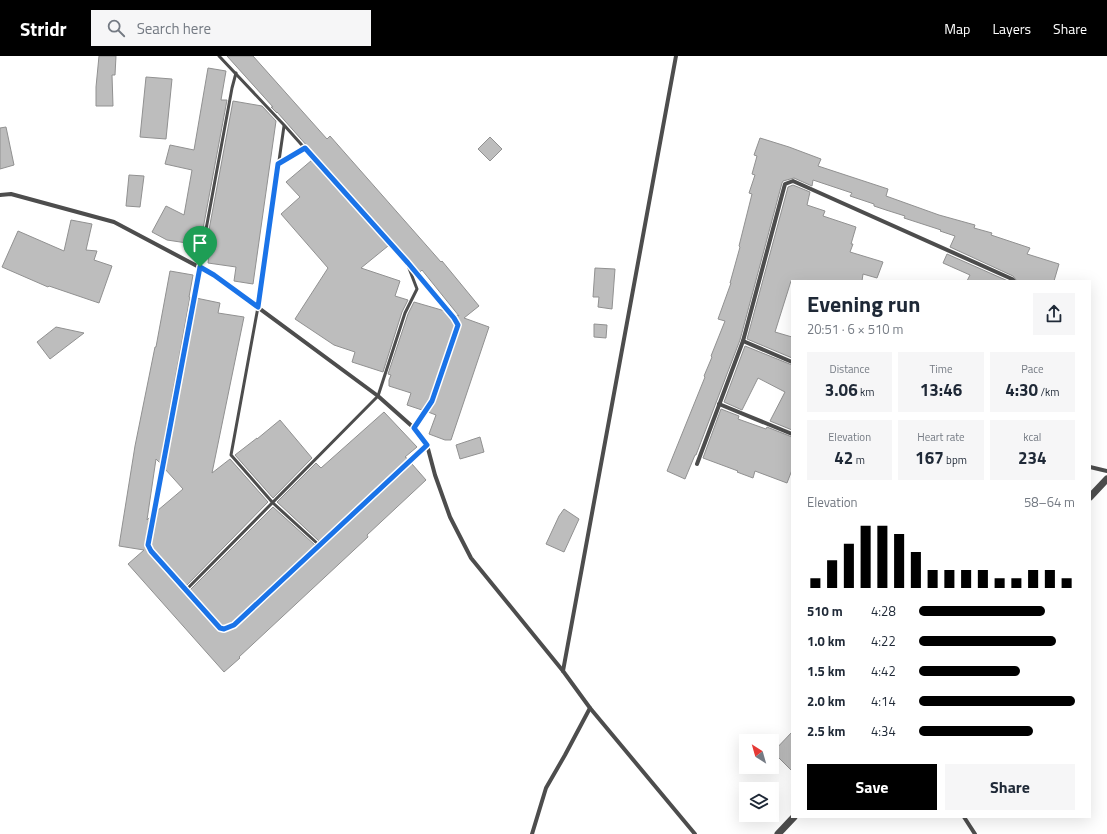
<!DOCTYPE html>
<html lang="en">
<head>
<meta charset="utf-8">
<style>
  body { margin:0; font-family:"Titillium Web",sans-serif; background:#f6f6f7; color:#1f2937; height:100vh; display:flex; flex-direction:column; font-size:15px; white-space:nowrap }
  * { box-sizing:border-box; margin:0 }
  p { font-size:13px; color:#747a83 }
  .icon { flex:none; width:22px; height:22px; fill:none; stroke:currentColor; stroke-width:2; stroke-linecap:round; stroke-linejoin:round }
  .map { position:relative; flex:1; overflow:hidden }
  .side { position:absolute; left:791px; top:224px; width:300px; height:538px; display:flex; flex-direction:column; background:#fff; border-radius:0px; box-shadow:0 4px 16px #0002 }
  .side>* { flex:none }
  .needle { width:26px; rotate:323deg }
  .fabs { position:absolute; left:739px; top:678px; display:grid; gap:8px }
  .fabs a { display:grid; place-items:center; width:40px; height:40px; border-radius:0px; background:#fff; box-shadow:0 4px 16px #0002; font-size:20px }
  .pin { position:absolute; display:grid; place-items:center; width:34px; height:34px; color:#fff; margin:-41px -17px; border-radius:50% 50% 50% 0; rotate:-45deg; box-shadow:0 0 4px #0007 }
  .pin .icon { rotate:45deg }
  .round { display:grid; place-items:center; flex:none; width:42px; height:42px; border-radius:0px; background:#f6f6f7 }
  .overview { display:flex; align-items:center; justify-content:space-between; height:68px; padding:0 16px }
  h1 { font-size:22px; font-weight:700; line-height:30px }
  .figures { display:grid; grid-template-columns:repeat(3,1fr); gap:6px; height:68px; padding:4px 16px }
  .figures div { display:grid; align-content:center; border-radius:0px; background:#f6f6f7; text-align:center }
  .figures b { font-size:17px; font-weight:700 }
  .figures small { font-size:11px; font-weight:400 }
  .figures p { font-size:11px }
  .chart { height:112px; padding:8px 16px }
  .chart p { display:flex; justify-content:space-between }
  .chart svg { width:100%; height:72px; margin-top:4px; stroke:#000; stroke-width:6 }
  .cta { display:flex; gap:8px; margin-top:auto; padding:8px 16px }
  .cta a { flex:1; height:46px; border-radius:0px; background:#000; color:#fff; font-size:16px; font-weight:700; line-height:46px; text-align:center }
  .cta a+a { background:#f6f6f7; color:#1f2937 }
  ul { padding:0 16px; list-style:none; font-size:13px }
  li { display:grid; grid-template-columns:64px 48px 1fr; align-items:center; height:30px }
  li i { height:10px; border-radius:5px; background:#000 }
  header { display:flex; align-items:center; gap:24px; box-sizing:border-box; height:56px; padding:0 20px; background:#000; color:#fff }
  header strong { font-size:19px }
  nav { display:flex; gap:22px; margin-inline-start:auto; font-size:14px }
  .search { width:280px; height:36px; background:#f6f6f7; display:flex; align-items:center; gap:10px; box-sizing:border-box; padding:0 14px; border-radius:0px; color:#747a83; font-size:15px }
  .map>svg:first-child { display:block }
  .building { fill:#bdbdbd; stroke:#919191 }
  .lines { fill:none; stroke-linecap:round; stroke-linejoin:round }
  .service { stroke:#4d4d4d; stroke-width:3 }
  .minor { stroke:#4d4d4d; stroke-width:4 }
  .tertiary { stroke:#4d4d4d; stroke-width:7 }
  .route-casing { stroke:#fff; stroke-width:8 }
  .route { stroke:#1a73e8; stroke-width:5 }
</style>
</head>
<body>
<header>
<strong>Stridr</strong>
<div class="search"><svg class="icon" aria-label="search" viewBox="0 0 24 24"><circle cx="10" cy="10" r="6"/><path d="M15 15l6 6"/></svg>Search here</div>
<nav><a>Map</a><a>Layers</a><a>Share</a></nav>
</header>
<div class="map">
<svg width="1107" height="778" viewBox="0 0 1107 778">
  <rect width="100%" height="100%" fill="#fff"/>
  <g class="building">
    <path d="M99 0H116L115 19H112L113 50H96V31Z"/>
    <path d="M227 0H253L327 83 330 80 441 206 442 205 479 250 464 262 489 271 451 384H445L429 378 436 359 428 356 435 346 461 270V268L455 259 459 260 422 214 420 216 412 207 410 206 277 56V57L271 51H273Z"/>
    <path d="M208 12 226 15 221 44H227L200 189 167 184 152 176 166 150 184 159 192 114 165 108 170 89 194 94Z"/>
    <path d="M146 21 172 23 166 83 140 81Z"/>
    <path d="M233 45 262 50 276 65 253 228 234 225 236 211 208 207 210 190H206Z"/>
    <path d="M6 71 14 109 0 113V72Z"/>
    <path d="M490 81 502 93 490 105 478 93Z"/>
    <path d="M760 82 789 91 821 103 818 110 888 133 886 140 939 159 975 169 974 172 992 177 991 179 1030 192 1027 198 1059 208 1054 225H1017L1013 220 950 191 955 180 940 175 941 174 904 162 905 160 886 154 874 150V148L850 140 852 137 813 124 812 130 794 122 783 125 782 127 740 284 696 399H695L685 423 667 415 705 321 704 320 712 301 711 300 725 265 718 263 731 227H730L740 191 739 190 752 138 749 137 755 119 752 118 757 100 754 99Z"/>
    <path d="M312 104 388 190 361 212 400 225 395 240 408 244 402 256 383 316 352 306 355 296 334 289 295 263 328 212 281 158 300 141 286 126Z"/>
    <path d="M129 119 144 120 140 151 126 150Z"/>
    <path d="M793 129 810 136 807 149 825 155 823 160 856 171 851 188H853L850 196 883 206 877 222 863 218 862 225H791L775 276 792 281V302L747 283 788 131Z"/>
    <path d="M71 164 92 168 86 194 97 195 94 204 112 210 99 247 49 230 48 231 2 211 18 175 64 195Z"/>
    <path d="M947 198 1008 225H967L970 219 943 207Z"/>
    <path d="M595 212 615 213 612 253 598 251 599 241H593Z"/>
    <path d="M170 215 193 219 189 241H190L160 407 156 403 147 464 150 461 145 489 149 497 218 574 225 576 236 571 412 408 426 424 367 479 368 481 311 534 239 601 240 602 224 616 128 508 144 494 119 490 135 390 155 291H156Z"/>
    <path d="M196 242 220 247 218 257 244 261 212 417 230 403 268 446 186 530 154 493 151 489 157 455 183 433 165 413Z"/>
    <path d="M414 246 445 255 455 269 429 344 422 354 407 349 411 337 389 330V324L391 319 388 318 408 258Z"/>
    <path d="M594 268 607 269 606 282 594 281Z"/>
    <path d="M56 271 84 277 50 303 37 286Z"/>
    <path d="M745 290 792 309V374L770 365 785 336 758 322 742 354 724 346Z"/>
    <path d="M721 353 739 360 738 363 766 373 767 371 792 381V414L787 427 755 415 753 422 737 416 738 415 703 402Z"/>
    <path d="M384 356 417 391 405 401 408 403 319 485 277 446 316 407 321 412Z"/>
    <path d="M280 364 312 402 273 442 235 399 257 382V383Z"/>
    <path d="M480 381 484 396 460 403 456 389Z"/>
    <path d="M273 451 315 489 232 566 224 570 222 569 190 534Z"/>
    <path d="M564 453 579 463 564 496 546 488 559 460Z"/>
    <path d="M792 676V715L773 696Z"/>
  </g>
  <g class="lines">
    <g class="service">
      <path d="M236 17 232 32 148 489 151 495 220 572 224 573 234 569 427 389"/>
      <path d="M284 70 258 251 231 399 273 447 319 489"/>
      <path d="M278 108 305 92"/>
      <path d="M410 209 454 262 458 269 432 345 414 372"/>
      <path d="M186 534 378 340 405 257 417 233 407 207 284 69 219 0"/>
    </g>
    <g class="minor">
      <path d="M0 139 11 138 114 166 214 219 378 340 414 372 427 389 435 419 450 461 471 502 563 615 590 652 695 778"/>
      <path d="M743 285 792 306"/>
      <path d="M719 348 792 378"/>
      <path d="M697 408 743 285 785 128 793 125 1012 223 1014 225"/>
      <path d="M1090 411 1107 415"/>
      <path d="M563 615 676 0"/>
      <path d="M964 761 975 778"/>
      <path d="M532 778 546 732 565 699 590 652"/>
    </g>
    <g class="tertiary">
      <path d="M1090 441 1107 423"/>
      <path d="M778 778 794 761"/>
    </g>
  </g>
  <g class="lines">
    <defs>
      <path id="route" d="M305 92 408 207 454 262 458 269 432 345 414 372 427 389 234 569 224 573 220 572 151 495 148 489 200 211 214 219 258 251 278 108Z"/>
    </defs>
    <use href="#route" class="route-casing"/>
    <use href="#route" class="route"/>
  </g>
</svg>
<div class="fabs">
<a><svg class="needle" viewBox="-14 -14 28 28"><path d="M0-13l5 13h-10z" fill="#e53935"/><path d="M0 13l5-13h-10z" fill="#747a83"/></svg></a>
<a><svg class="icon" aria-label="layers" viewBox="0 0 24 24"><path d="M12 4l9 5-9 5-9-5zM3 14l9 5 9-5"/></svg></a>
</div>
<div class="pin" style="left:200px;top:211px;background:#1e9e55"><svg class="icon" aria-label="arrive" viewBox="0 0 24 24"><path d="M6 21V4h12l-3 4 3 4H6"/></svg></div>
<section class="side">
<div class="overview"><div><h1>Evening run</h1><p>20:51 · 6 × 510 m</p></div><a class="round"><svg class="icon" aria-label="share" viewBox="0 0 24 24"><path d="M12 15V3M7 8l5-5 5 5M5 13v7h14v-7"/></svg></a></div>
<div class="figures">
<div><p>Distance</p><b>3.06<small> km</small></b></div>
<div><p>Time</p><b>13:46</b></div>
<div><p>Pace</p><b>4:30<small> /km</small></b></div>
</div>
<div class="figures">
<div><p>Elevation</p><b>42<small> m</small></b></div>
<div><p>Heart rate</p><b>167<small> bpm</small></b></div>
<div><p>kcal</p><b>234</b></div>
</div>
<div class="chart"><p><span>Elevation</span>58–64 m</p>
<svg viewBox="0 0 160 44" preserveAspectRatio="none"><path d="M5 44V38M15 44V27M25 44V17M35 44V6M45 44V6M55 44V11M65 44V22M75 44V33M85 44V33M95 44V33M105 44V33M115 44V38M125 44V38M135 44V33M145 44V33M155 44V38"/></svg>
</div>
<ul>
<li><b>510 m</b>4:28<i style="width:81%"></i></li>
<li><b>1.0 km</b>4:22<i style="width:88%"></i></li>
<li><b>1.5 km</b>4:42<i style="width:65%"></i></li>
<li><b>2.0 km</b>4:14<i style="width:100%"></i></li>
<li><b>2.5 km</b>4:34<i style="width:73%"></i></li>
</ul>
<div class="cta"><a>Save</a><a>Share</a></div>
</section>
</div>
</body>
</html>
